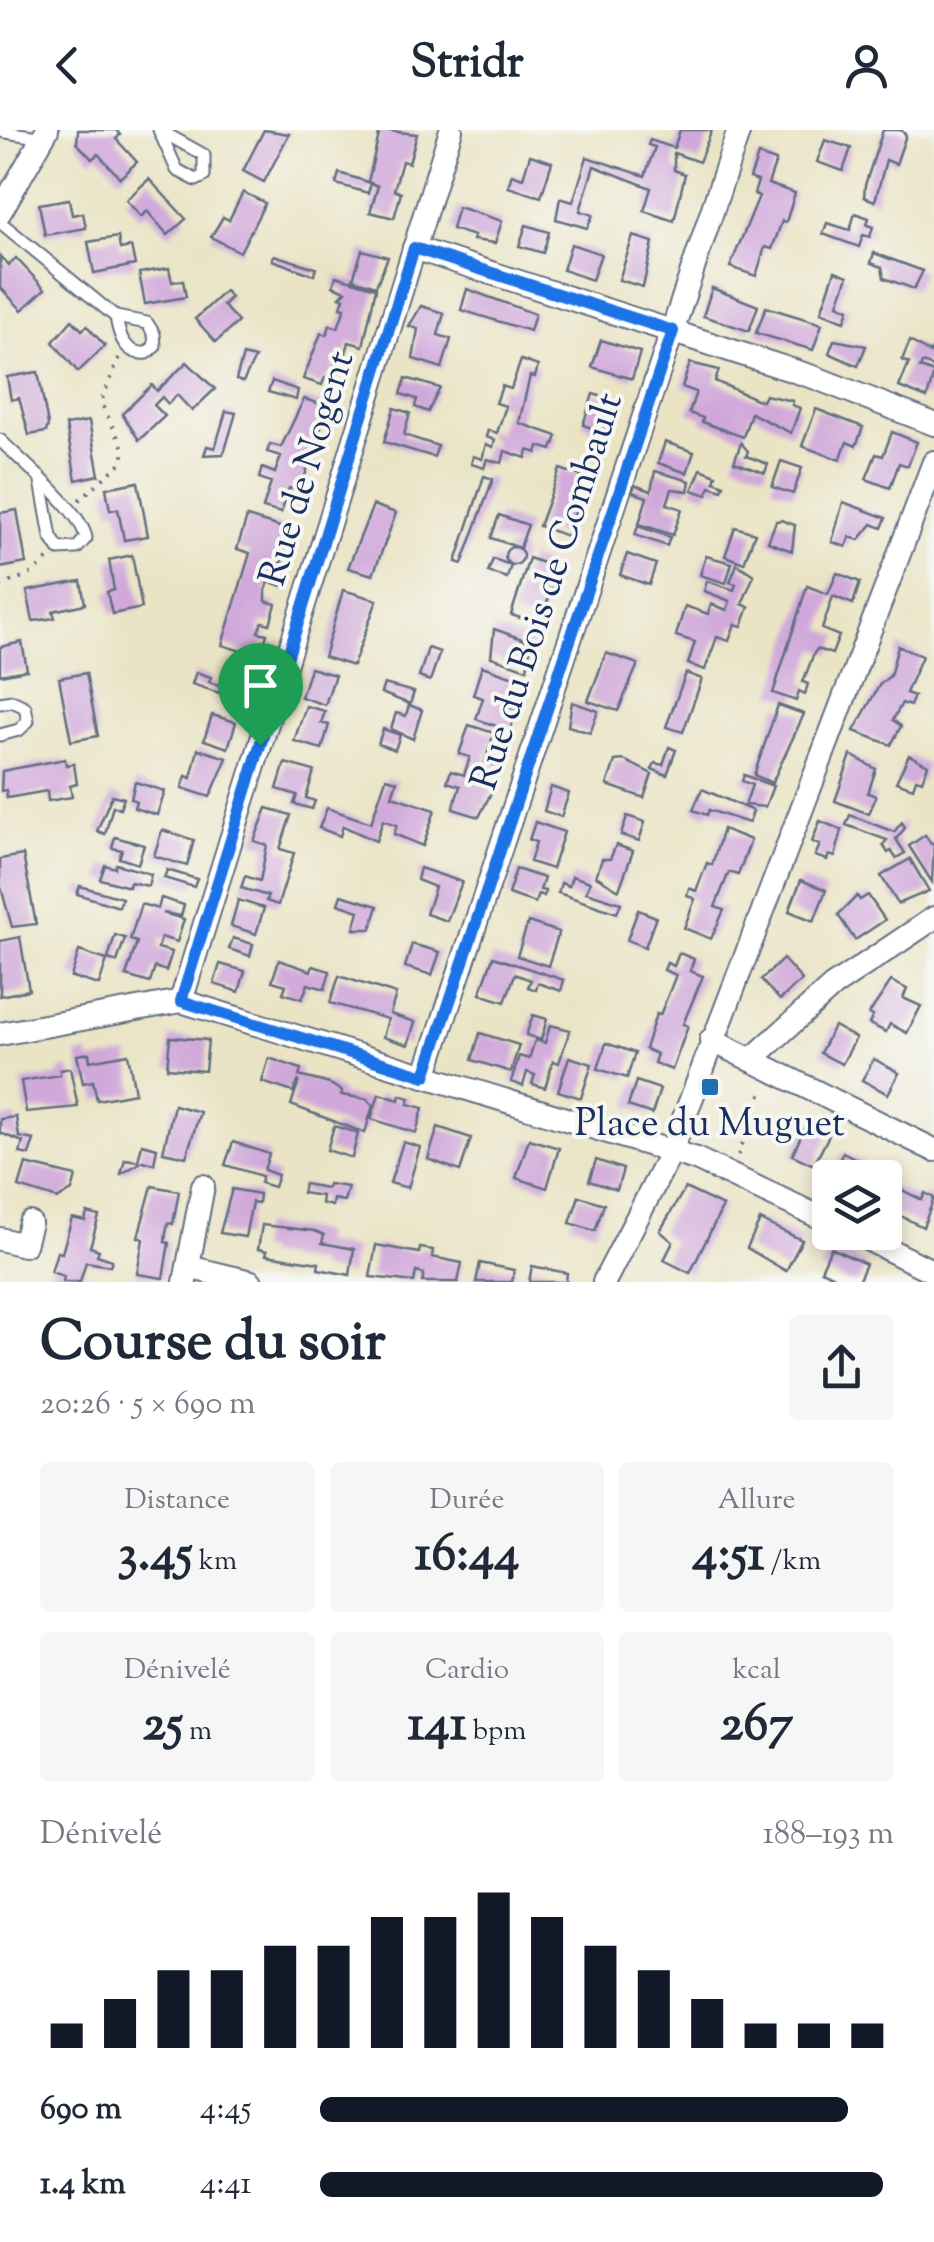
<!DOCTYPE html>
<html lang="fr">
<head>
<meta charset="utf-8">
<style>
  body { margin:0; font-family:"Sorts Mill Goudy",serif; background:#f6f6f7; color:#1f2937; height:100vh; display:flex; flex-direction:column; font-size:38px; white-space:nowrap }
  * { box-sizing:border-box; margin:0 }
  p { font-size:32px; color:#747a83 }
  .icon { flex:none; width:55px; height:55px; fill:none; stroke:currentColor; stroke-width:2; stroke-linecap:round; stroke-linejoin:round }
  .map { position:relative; height:1152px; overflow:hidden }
  .panel { display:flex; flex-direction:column; background:#fff; flex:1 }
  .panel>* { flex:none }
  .buttons { position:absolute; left:812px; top:1030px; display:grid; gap:20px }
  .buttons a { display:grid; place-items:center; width:90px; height:90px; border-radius:10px; background:#fff; box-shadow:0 5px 15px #0003; font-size:50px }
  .pin { position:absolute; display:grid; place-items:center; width:85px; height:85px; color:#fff; margin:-102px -42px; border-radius:50% 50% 50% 0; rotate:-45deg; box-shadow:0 0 10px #0007 }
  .pin .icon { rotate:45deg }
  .round { display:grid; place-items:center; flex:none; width:105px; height:105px; border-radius:10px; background:#f6f6f7 }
  .headline { display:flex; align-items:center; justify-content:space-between; height:170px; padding:0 40px }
  h1 { font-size:55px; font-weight:700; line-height:75px }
  .stats { display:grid; grid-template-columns:repeat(3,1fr); gap:15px; height:170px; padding:10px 40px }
  .stats div { display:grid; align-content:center; border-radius:10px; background:#f6f6f7; text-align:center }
  .stats b { font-size:50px; font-weight:700 }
  .stats small { font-size:28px; font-weight:400 }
  .stats p { font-size:28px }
  .chart { height:280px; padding:20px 40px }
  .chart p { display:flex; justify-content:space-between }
  .chart svg { width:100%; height:180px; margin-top:10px; stroke:#111827; stroke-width:6 }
  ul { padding:0 40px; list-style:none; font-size:32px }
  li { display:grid; grid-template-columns:160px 120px 1fr; align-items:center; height:75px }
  li i { height:25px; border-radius:12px; background:#111827 }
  header { display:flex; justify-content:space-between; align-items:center; height:130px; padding:0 40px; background:#fff; font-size:45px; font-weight:700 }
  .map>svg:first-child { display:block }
  .building { fill:#d0a8da }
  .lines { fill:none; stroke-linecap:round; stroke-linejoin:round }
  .service-casing { stroke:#636e82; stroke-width:15 }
  .minor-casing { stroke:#636e82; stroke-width:26 }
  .path { stroke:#636e82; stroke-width:4; stroke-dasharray:2.5 8; stroke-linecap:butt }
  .service { stroke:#fff; stroke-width:11 }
  .minor { stroke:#fff; stroke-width:22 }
  .route-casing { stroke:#fff; stroke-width:20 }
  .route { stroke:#1a73e8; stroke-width:12 }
  .poi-dot { fill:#1f6fb2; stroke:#f6f6f2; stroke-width:4 }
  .labels { text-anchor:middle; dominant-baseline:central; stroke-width:8; stroke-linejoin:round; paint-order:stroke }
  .street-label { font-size:38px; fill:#1b2f5e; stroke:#f6f6f2 }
  .poi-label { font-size:38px; fill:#1b2f5e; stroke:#f6f6f2 }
</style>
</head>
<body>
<header><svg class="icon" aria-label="back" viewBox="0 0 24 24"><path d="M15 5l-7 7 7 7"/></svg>Stridr<svg class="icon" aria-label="person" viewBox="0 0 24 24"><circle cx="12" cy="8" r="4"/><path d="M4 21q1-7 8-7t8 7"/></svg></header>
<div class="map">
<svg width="934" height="1152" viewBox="0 0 934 1152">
  <rect width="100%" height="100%" fill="#f6f6f2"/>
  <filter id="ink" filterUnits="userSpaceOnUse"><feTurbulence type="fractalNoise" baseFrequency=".01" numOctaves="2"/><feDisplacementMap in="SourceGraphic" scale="20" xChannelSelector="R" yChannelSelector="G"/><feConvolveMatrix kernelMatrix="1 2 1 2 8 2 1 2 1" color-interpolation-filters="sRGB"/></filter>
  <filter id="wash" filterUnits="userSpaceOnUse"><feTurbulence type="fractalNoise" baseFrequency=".0048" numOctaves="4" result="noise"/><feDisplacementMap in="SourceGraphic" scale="40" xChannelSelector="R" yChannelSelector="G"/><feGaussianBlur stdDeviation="2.25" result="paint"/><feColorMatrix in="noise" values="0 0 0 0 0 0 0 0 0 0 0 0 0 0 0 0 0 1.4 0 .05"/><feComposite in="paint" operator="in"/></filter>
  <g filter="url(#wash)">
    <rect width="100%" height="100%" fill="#eae4c5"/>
    <g id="blocks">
      <g class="building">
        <path d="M78 0H116L120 5 116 9 137 32 120 48 98 24 92 29 77 13Z"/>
        <path d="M264 0 289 4 264 52 243 41Z"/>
        <path d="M380 0 417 4 409 33 402 31 394 60 401 63 394 88 370 82 378 56 368 52Z"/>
        <path d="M680 0H712L699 32 674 23V40L685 44 674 91 644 81 651 58 594 36 580 81 593 85 587 98 556 89 560 68 573 72 587 27 645 46 655 17 648 15 650 10 674 18Z"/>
        <path d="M883 0H901L906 5 896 34 886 30 875 71 864 67 865 55Z"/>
        <path d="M825 10 851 18 843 41 817 32Z"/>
        <path d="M530 25 552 32 541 67 508 57 512 44 523 48Z"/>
        <path d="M758 25 776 31 768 54 795 63 786 92 782 91 772 119 765 117 756 146 730 137 759 66 754 64 758 51 750 48Z"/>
        <path d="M339 43 371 53 368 63 336 54Z"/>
        <path d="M149 49 186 89 168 105 147 81 141 87 126 70Z"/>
        <path d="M243 62 265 73 240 122 211 107 223 87 229 90Z"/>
        <path d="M69 69 72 85 83 83 86 98 45 105 39 74Z"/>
        <path d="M458 77 502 91 495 113 473 110 474 106 452 99Z"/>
        <path d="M855 83 869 88 867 95 873 97 870 107 863 105 859 117 823 104 827 93 850 100Z"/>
        <path d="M526 95 549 102 543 123 519 116Z"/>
        <path d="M633 106 653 112 643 157 619 150Z"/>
        <path d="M118 107 120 119 131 117 135 135 94 143 88 112Z"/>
        <path d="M571 114 601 124 592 150 563 140Z"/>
        <path d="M362 120 388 127 376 156 353 149Z"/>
        <path d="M874 123 923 141 914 159 884 148 882 137 871 133Z"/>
        <path d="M274 125 316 138 314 145 272 130Z"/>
        <path d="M0 126 9 135 16 128 45 159 22 180 0 157Z"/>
        <path d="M169 138 172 152 183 150 186 167 145 174 139 143Z"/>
        <path d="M835 141 848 146 838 174 849 179 845 191 821 182Z"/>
        <path d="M336 146 376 158 363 216 349 212 346 223 339 221 330 248 325 247 322 255 303 249 321 203 327 205 330 195 338 198 345 178 341 177 344 168 340 167 346 161 333 156Z"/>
        <path d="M712 158 758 176 749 201 703 186Z"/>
        <path d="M467 159 535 184 530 201 461 180Z"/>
        <path d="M225 161 231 167 223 175 238 192 216 212 195 189Z"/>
        <path d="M421 176 444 183 438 205 451 209 442 238 413 229 418 199 409 196Z"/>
        <path d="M766 177 822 194 813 220 756 203Z"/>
        <path d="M72 190 82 200 87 196 105 216 78 242 53 212Z"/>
        <path d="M601 210 640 222 632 249 592 237Z"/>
        <path d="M834 210 866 216 858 236 829 223Z"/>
        <path d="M910 211 930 223 934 214V237L922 233 920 238 934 243 927 268 899 257 909 233 902 230Z"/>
        <path d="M243 225 255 228 243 252 236 250Z"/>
        <path d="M521 230 538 236 535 247 530 246 519 293 557 306 552 320 539 316 537 323 528 320 526 328 505 321 502 333 487 329 484 338 471 334 473 326 482 329 486 314 493 317 495 310 486 307 488 300 497 303 506 276 496 273 502 256 511 259Z"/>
        <path d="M187 232 215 259 192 281 177 265 168 274 162 267 154 275 165 286 139 310 122 284 152 255 157 261Z"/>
        <path d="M690 233 719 240 715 251 756 269 762 271 765 265 793 271 792 275 800 278 791 303 751 283 743 307 702 292 703 288 689 283 696 262 682 257Z"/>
        <path d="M38 242 48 295 46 302 29 305 19 268 11 270 7 247Z"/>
        <path d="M406 248 440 258 428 282 415 277 417 269 401 264Z"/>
        <path d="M272 251 298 260 296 270 268 262Z"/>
        <path d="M593 264 614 270 603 302 583 295Z"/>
        <path d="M304 269 328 276 300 361 289 358 281 383 263 378 271 352 259 348 262 338 275 343 281 326 267 322 270 314 281 317Z"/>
        <path d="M394 278 410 283 404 305 438 316 434 327 384 312Z"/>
        <path d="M816 279 863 297 856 316 847 312 840 330 802 316Z"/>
        <path d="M226 281 236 283 225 320 223 324 204 325 207 316 215 318Z"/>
        <path d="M89 291 99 345 76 350 66 295Z"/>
        <path d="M892 302 917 312 908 336 899 333 890 358 866 349 876 324 883 326Z"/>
        <path d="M665 312 694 322 687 343 658 333Z"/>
        <path d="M741 313 748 321 746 326 768 334 765 343 734 332Z"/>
        <path d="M781 331 802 338 793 364 772 357Z"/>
        <path d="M560 339 587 348 567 406 539 396Z"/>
        <path d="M701 339 716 345 714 351 724 355 722 360 710 356 707 365 692 360Z"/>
        <path d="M655 341 690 351 688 361 672 359 667 374 682 379 673 405 639 394 647 367 632 362 635 355 651 361Z"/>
        <path d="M484 346 493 349 462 434 456 432Z"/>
        <path d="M138 352 148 406 124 410 118 379 110 380 106 358Z"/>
        <path d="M843 372 886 388 882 398 872 394 859 410 850 407 846 417 832 412Z"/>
        <path d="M373 375 396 383 373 445 348 438Z"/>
        <path d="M17 380 26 433 0 438V383Z"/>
        <path d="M499 385 528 395 520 418 491 408Z"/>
        <path d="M247 387 290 400 281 433 289 435 283 456 269 452 266 460V471L276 474 270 494 262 492 258 502 267 504 260 527 222 515 250 423 237 419Z"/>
        <path d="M781 390 795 395 792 421 768 412 776 391Z"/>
        <path d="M638 396 670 407 667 416 635 405Z"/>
        <path d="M735 397 755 403 744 433 725 426Z"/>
        <circle cx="514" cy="426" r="9"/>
        <path d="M627 424 656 434 649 455 620 445Z"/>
        <path d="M132 425 142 478 112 484 107 462 114 460 109 430Z"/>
        <path d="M706 426 732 433 726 453 700 445Z"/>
        <path d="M529 428 560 439 539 494 511 485Z"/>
        <path d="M493 429 511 435 507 448 488 442Z"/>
        <path d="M737 434 754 445 742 474 749 477 742 496 735 494 729 511 717 507 705 540 688 534 695 512 676 506 685 476 708 484 711 474 727 480 730 471 704 461 707 451 734 460 736 454 730 452Z"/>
        <path d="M837 443 860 452 853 474 833 466 822 499 839 506 832 524 817 519 814 523 803 552 808 554 805 564 799 561 796 571 773 563 807 456 828 464Z"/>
        <path d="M81 451 85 474 53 481 55 488 33 491 27 461Z"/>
        <path d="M343 460 377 470 353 536 324 527Z"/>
        <path d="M494 499 531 512 527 539 491 527Z"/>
        <path d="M22 512 27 540 0 545V517Z"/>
        <path d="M898 516 922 526 906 563 914 566 910 576 902 573 893 590 901 596 891 615 854 601 880 554 890 546Z"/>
        <path d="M428 518 440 522 430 551 419 547Z"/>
        <path d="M606 523 638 534 618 581 588 571Z"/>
        <path d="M230 536 257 544 250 568 223 559 225 552 230 553Z"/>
        <path d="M482 536 517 548 508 577 517 579 510 601 476 589 483 568 473 565Z"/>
        <path d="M310 538 335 545 325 575 301 567Z"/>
        <path d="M196 542 211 547 209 552 221 556 219 563 192 554Z"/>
        <path d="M86 543 98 606 71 611 59 548Z"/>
        <path d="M686 543 702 549 683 602 666 597Z"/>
        <path d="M384 554 414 562 410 574 381 563Z"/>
        <path d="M572 572 598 581 590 603 568 596Z"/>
        <path d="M409 575 422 580 413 609 391 599 396 583 406 586Z"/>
        <path d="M778 575 804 584 772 653 754 645Z"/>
        <path d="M306 576 325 581 321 593 329 595 322 619 294 611Z"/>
        <path d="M212 585 236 592 228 618 204 610Z"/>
        <path d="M469 595 494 603 485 632 498 636 496 653 479 687 453 679 460 656 447 652 451 641 464 645 470 627 459 624Z"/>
        <path d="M383 599 400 605 395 620 378 614Z"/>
        <path d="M669 617 676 620 667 645 652 639 655 633 663 635Z"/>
        <path d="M198 619 227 628 210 667 182 658 186 646 191 648Z"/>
        <path d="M851 625 876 639 868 663 876 666 869 684 835 671Z"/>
        <path d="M909 625 928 635 922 651 916 649 913 658 896 652Z"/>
        <path d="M65 629 66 635 74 634 77 654 70 656 72 667 48 671 47 661 7 668 6 660 1 661 2 641Z"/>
        <path d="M624 630 652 644 644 668 607 655 615 631Z"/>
        <path d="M285 633 314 641 306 668 315 671 312 679 294 674 297 665 277 659Z"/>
        <path d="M744 645 773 656 765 677 745 675 752 655 742 651Z"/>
        <path d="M386 648 397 651 392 666 435 680 423 716 394 704 397 695 383 690 376 711 343 696 340 706 319 698 327 678 371 693Z"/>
        <path d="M135 652 165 661 157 685 134 678 136 671 131 669Z"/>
        <path d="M551 657 569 663 561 687 544 681Z"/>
        <path d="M702 659 753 681 749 693 709 680 707 685 693 680Z"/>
        <path d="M112 665 124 668 120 679 113 676 105 704 97 701Z"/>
        <path d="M267 678 291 685 280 719 294 723 278 775 266 771 268 766 241 758 245 746 260 751 267 715 254 711Z"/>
        <path d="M850 685 894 702 902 692 905 698 896 709 905 723 896 728 891 721 888 723 883 715 887 710 846 695Z"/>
        <path d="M627 686 645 692 639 711 621 705Z"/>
        <path d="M820 691 842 700 835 727 829 725 827 730 815 726 820 715 812 712Z"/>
        <path d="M535 692 564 702 552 739 530 732 536 712 529 710Z"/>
        <path d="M723 699 751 710 738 745 729 742 715 777 724 780 711 809 684 798 695 769 687 765 689 758 696 761 707 733 712 735Z"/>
        <path d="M162 700 194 710 187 736 154 726Z"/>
        <path d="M925 705 931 714 934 712 932 752 909 716Z"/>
        <path d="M115 707 144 715 138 734 119 728 122 720 112 718Z"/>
        <path d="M616 715 633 721 619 760 596 746 602 729H610Z"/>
        <path d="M23 725 36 794 12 797 0 754V729Z"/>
        <path d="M910 729 929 761 898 774 881 746Z"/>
        <path d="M116 734 151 744 148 756 130 752 129 757 100 749 105 735 115 738Z"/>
        <path d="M420 738 462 752 447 791 426 784 435 757 417 750Z"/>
        <path d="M516 739 544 748 540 760 545 761 544 766 538 764 535 773 508 764Z"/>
        <path d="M167 740 197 749 194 757 164 748Z"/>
        <path d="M572 746 590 752 586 762 621 773 617 783 558 763 561 753 569 756Z"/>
        <path d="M801 750 826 760 814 791 789 781Z"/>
        <path d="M80 756 122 768 119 777 77 764Z"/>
        <path d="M341 765 378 776 371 799H354L359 781 338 774Z"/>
        <path d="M868 765 885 790 855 810 838 785 857 766 860 770Z"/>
        <path d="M161 768 184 775 181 786 163 783 184 789 177 812 161 807 158 818 172 822 166 841 155 837 150 853 126 846 137 812 130 810 141 774 158 779Z"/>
        <path d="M238 770 264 778 256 804 231 796Z"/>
        <path d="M638 780 656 787 645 817 627 810Z"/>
        <path d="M528 792 559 802 548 836 517 826Z"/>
        <path d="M115 805 125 808 117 832 108 829Z"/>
        <path d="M20 807 29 860 0 866V811Z"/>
        <path d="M233 808 253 814 250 826 229 819Z"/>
        <path d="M412 814 440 822 432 845 405 837Z"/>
        <path d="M79 821 107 830 99 855 71 847Z"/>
        <path d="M679 823 694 829 690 841 703 846 683 894 688 896 672 940 654 933 657 924 645 919 656 884 660 885 676 845 664 840 667 833 674 836Z"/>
        <path d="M493 827 564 850 561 861 538 853 536 860 528 857 531 850 515 844 505 872 480 864Z"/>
        <path d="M783 829 802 850 780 870 761 850Z"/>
        <path d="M279 830 311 841 313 836 330 841 325 859 308 854 302 869 283 863 286 855 272 851Z"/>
        <path d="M220 834 245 841 239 862 214 854Z"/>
        <path d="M339 846 396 864 390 884 415 892 408 915 383 907 388 889 330 873Z"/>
        <path d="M891 851 907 859 903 868 921 876 907 903 890 894 886 902 869 894 873 886 869 884Z"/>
        <path d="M533 885 547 889 541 910 526 905Z"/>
        <path d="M550 895 570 900 559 933 553 931 545 958 532 954 535 945 527 942 523 956 511 952 519 926 529 929 535 910 545 913Z"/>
        <path d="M834 896 856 908 842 934 820 923Z"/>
        <path d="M480 903 519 915 511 942 472 930Z"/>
        <path d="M170 907 208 910 205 941 167 938Z"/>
        <path d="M606 913 635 923 627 948 598 939Z"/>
        <path d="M89 923 90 931 128 924 135 963 97 970 93 951 83 953 77 925Z"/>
        <path d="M569 927 592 934 581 968 558 961Z"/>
        <path d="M269 928 301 939 299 946 330 954 342 961 341 965 367 969 373 975 365 1003 291 975 299 950 293 962 262 952Z"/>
        <path d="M874 929 899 943 888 964 862 950Z"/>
        <path d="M70 938 78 977 26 982 21 951 60 945V940Z"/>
        <path d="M636 951 660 959 652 984 628 976Z"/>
        <path d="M379 964 399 970 400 965 410 968 408 974 423 978 416 1003 371 989Z"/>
        <path d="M174 975 200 982 186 1027 163 1022Z"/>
        <path d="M16 987 19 1007 34 1010 29 1025 20 1023 23 1012 0 1003V989Z"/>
        <path d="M808 992 830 1003 814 1035 792 1025Z"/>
        <path d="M334 996 358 1003 352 1028 327 1020Z"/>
        <path d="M438 997 471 1008 460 1041 428 1029Z"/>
        <path d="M529 1009 559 1018 547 1058 516 1048Z"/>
        <path d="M233 1012 269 1024 264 1040 278 1045 274 1057 260 1053 262 1046 225 1035Z"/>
        <path d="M403 1012 420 1017 408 1058 390 1053Z"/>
        <path d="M142 1014 157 1018 154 1034 143 1031 121 1044 125 1029 138 1031Z"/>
        <path d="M843 1022 878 1040 875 1048 832 1046Z"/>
        <path d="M596 1030 623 1039 617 1060 589 1051Z"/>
        <path d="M26 1034 76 1046 72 1061 58 1069 19 1057Z"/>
        <path d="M304 1054 327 1058 328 1054 348 1057 344 1071 333 1069 332 1076 321 1073 322 1066 302 1063Z"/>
        <path d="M152 1056 179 1061 173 1094 168 1093 166 1103 165 1112 169 1113 163 1148 137 1144 143 1109 138 1107Z"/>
        <path d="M894 1056 922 1070 925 1063 934 1068 923 1097 885 1078Z"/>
        <path d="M685 1058 723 1076 690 1143 664 1130 673 1112 660 1101Z"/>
        <path d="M232 1059 259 1064 258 1073 252 1072 245 1107 220 1103Z"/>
        <path d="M579 1066 604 1074 595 1101 570 1093Z"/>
        <path d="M87 1083 99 1086 90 1117 99 1120 97 1125 112 1130 110 1136 86 1132 80 1152H63L64 1146 51 1142 57 1122 62 1123 72 1088 85 1091Z"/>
        <path d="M760 1090 802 1110 786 1141 747 1118Z"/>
        <path d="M262 1095 315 1101 324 1105 322 1113 354 1119 350 1145 318 1139 319 1133 266 1125 267 1121 258 1119Z"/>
        <path d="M376 1115 419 1123 420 1118 433 1120 432 1127 462 1133 458 1152H422L424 1144 416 1142 414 1152 370 1147Z"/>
        <path d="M831 1118 866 1134 858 1152H846L821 1140Z"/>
        <path d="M480 1133 514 1140 512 1152H476Z"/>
        <path d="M532 1136 567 1143 566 1152H529Z"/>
      </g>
    </g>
  </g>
  <g filter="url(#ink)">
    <use href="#blocks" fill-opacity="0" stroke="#636e82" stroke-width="2.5"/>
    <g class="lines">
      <defs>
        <g id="service">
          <path d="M159 0 204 25V46L196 50 177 40Z"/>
          <path d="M0 1 44 8"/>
          <path d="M0 92 116 187 147 193 154 204 155 216 147 223C125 225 119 206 116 187"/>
          <path d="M0 310C22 332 81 380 86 408L77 418 59 419 51 407 41 351"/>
          <path d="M0 573 12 571 25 577 28 591 19 600 0 605"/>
        </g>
        <g id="minor">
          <path d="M0 82 47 0"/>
          <path d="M414 118 816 248 934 294"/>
          <path d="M181 871 451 0"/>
          <path d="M0 904 181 871 696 1029 830 1092"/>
          <path d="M711 910 934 1020"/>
          <path d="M751 930 833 856 934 788"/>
          <path d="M425 946 739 0"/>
          <path d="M853 1102 934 1142"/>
          <path d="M0 1109 24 1115 30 1093"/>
          <path d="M188 1137 251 1152"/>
          <path d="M185 1152 203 1056"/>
          <path d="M604 1152 671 1022 934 332"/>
        </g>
      </defs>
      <use href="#service" class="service-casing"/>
      <use href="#minor" class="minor-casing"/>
      <g class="path">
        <path d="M79 370 123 331V318L101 272 119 228"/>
        <path d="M0 456 33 443 48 429"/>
        <path d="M738 1025 763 959"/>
      </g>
      <use href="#service" class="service"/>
      <use href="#minor" class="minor"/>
    </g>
  </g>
  <g class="lines" filter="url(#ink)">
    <defs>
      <path id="route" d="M414 118 673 201 425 946 181 871Z"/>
    </defs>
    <use href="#route" class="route-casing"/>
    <use href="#route" class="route"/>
  </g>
  <rect class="poi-dot" x="700" y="947" width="20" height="20" rx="5"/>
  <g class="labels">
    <g class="street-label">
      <text transform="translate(309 339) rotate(-73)">Rue de Nogent</text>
      <text transform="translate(549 462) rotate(-72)">Rue du Bois de Combault</text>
    </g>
    <g class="poi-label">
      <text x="710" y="996">Place du Muguet</text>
    </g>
  </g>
</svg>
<div class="buttons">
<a><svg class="icon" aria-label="layers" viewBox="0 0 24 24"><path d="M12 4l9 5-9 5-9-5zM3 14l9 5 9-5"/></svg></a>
</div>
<div class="pin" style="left:260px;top:615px;background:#1e9e55"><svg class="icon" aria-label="arrive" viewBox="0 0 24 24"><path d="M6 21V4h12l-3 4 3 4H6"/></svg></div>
</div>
<section class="panel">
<div class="headline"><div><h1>Course du soir</h1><p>20:26 · 5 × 690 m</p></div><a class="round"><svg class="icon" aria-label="share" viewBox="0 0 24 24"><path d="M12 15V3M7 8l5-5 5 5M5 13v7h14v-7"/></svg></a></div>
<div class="stats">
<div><p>Distance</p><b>3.45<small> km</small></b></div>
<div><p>Durée</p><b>16:44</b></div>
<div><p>Allure</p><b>4:51<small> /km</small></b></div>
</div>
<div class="stats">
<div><p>Dénivelé</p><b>25<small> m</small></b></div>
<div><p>Cardio</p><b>141<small> bpm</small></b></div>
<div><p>kcal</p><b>267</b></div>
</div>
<div class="chart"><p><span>Dénivelé</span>188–193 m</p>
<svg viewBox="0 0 160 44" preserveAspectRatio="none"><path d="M5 44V38M15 44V32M25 44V25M35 44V25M45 44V19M55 44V19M65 44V12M75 44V12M85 44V6M95 44V12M105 44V19M115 44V25M125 44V32M135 44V38M145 44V38M155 44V38"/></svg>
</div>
<ul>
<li><b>690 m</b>4:45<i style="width:92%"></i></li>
<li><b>1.4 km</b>4:41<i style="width:98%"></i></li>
</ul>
</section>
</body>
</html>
